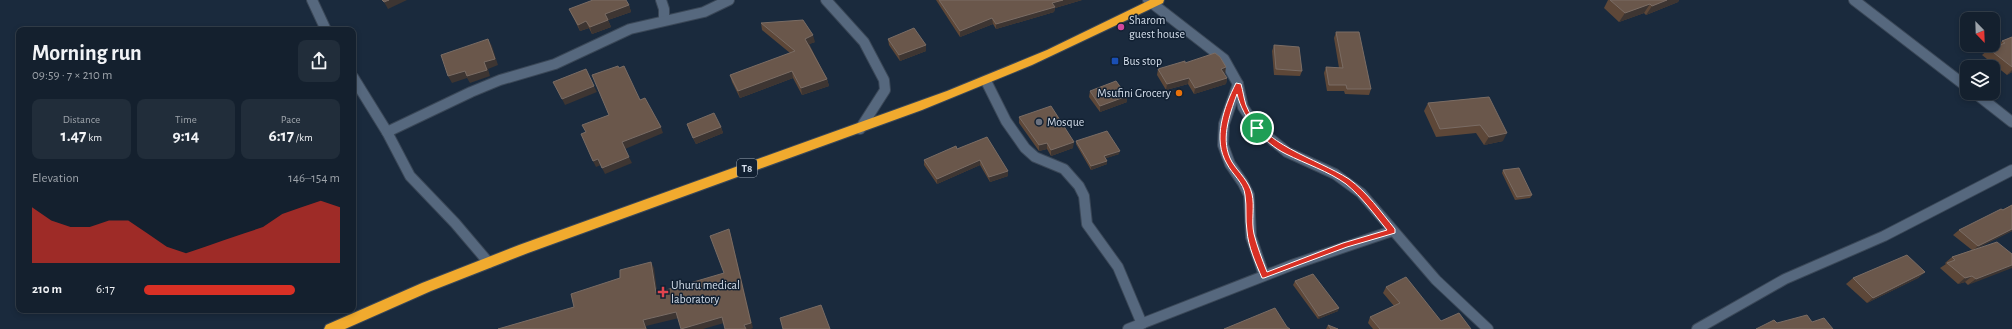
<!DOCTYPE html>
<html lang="en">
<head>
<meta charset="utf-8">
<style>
  body { margin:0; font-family:"Alegreya Sans",sans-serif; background:#212d3a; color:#f1f3f6; height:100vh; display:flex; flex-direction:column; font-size:15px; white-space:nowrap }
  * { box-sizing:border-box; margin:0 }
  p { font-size:13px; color:#9da3aa }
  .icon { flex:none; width:22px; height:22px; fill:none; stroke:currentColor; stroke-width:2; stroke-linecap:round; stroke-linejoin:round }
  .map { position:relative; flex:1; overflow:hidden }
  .drawer { position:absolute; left:16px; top:27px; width:340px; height:286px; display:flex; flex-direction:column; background:#14202e; border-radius:8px; box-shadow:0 2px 6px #0003,0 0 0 1px #333e4a }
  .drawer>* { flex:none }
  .needle { width:26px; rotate:157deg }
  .tools { position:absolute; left:1960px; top:12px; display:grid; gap:8px }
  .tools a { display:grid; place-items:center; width:40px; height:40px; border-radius:8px; background:#14202e; box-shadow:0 2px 6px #0003,0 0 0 1px #333e4a; font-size:20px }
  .pin { position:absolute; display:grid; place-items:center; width:34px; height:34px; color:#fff; margin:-17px; border:2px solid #fff; border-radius:50%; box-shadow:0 1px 4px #0007 }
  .round { display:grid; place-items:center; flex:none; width:42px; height:42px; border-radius:8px; background:#212d3a }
  .head { display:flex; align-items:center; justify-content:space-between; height:68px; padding:0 16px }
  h1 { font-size:22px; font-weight:700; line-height:30px }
  .metrics { display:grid; grid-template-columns:repeat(3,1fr); gap:6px; height:68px; padding:4px 16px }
  .metrics div { display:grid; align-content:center; border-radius:8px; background:#212d3a; text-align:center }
  .metrics b { font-size:17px; font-weight:700 }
  .metrics small { font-size:11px; font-weight:400 }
  .metrics p { font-size:11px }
  .chart { height:112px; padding:8px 16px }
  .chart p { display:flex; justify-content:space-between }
  .chart svg { width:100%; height:72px; margin-top:4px; fill:#d93025; opacity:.7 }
  ul { padding:0 16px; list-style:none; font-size:13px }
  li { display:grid; grid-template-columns:64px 48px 1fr; align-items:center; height:30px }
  li i { height:10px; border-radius:5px; background:#d93025 }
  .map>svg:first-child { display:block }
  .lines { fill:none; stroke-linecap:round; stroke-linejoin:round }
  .minor-casing { stroke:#3a4757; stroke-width:12 }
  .highway-casing { stroke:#3a4757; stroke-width:2 }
  .minor { stroke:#56687e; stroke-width:10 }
  .highway { fill:#f1aa2e; fill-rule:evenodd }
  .wall { fill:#5d4738 }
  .shaded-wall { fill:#3d3532 }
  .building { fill:#6a574b; stroke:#7a6c64 }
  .route { fill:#d93025; stroke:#fff; fill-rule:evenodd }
  .hotel-dot { fill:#d1479c; stroke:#112032; stroke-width:1.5 }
  .transit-dot { fill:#1a4fb4; stroke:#112032; stroke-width:1.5 }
  .food-dot { fill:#e8710a; stroke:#112032; stroke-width:1.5 }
  .worship-dot { fill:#6b7280; stroke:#112032; stroke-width:1.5 }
  .health-dot { fill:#e0444e; stroke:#112032; stroke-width:1.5 }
  .labels { text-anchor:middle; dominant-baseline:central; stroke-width:3; stroke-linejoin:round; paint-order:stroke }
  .shield { fill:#112032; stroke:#99a4b3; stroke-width:1 }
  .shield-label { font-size:11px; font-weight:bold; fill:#d3ddea }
  .poi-label { font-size:12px; fill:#d3ddea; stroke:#112032; text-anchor:start }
</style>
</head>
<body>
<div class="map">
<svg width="2012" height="329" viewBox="0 0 2012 329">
  <rect width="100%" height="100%" fill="#1a2a3d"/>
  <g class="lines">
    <defs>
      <g id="minor">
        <path d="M312 0 326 30"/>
        <path d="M661 0 664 9V20"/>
        <path d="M826 0 864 42 884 80 885 90 860 129"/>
        <path d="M1148 0 1224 59 1238 84 1243 107 1257 128 1287 152 1335 174 1361 193 1436 280 1488 329"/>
        <path d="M1854 0 1967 87"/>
        <path d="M353 77 387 132 410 176 455 223 489 263"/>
        <path d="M986 81 1006 121 1025 148 1035 157 1064 169 1079 186 1084 196 1087 224 1118 267 1142 324"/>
        <path d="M1238 84 1224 124 1223 145 1230 164 1243 183 1249 195 1251 237 1264 275"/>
        <path d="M1975 93 2012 122"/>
        <path d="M387 132 471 92 500 80 555 64 630 29 704 12 729 0"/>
        <path d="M1128 329 1292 265 1392 231"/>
        <path d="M1697 329 1785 279 1884 236 2012 170"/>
      </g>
      <path id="highway" d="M1150 0H1164L1163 3 1032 65 922 110 528 253 431 291 345 329H324L326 325 422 283 519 245 947 91 1047 50Z"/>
    </defs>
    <use href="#minor" class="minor-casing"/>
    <use href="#highway" class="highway-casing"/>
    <use href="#minor" class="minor"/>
    <use href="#highway" class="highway"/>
  </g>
  <g class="wall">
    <path d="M936 0H1082L1055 8 1054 12 996 29 993 24 960 37Z"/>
    <path d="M1608 0H1679L1678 2 1646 15 1644 13 1619 22 1604 8Z"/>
    <path d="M629 5 631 12 608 20 611 27 592 34 589 28 580 31 569 9Z"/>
    <path d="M761 23 815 42 809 44 827 79 829 86 802 95 793 78 740 98 732 82 730 75 790 53 762 30Z"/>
    <path d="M1336 32 1371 89 1369 95 1345 94 1344 91H1327L1324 73 1326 67 1339 68 1334 38Z"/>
    <path d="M2012 37V72L2007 75 1982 55 1989 49 1998 46 2002 41Z"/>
    <path d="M888 39 926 51 900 61 889 45Z"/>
    <path d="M1274 45 1302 71 1300 76 1274 75 1272 51Z"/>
    <path d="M1185 63 1225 74H1224L1227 78 1226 84 1194 94 1188 84 1166 90 1157 75 1158 69Z"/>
    <path d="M1090 91 1127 102 1100 112 1089 97Z"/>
    <path d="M1489 97 1503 141 1484 145 1476 133 1436 137 1424 111 1428 103Z"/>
    <path d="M1019 117 1073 148 1051 156 1047 149 1039 151 1019 123Z"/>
    <path d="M687 124 721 127 723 133 696 144 689 130Z"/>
    <path d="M987 137 1008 176 990 182 980 165 937 184 924 165V160L957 149Z"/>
    <path d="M1076 141 1119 154 1106 158 1107 164 1091 170 1076 144Z"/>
    <path d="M1503 170 1532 195 1530 198 1515 200 1502 173Z"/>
    <path d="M2012 205V231L1975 249 2012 254 1968 285 1965 282 1958 284 1940 268 1946 264 1945 263 1952 257 1972 250 1953 235 1959 230Z"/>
    <path d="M1925 272 1918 278 1867 303 1846 284 1853 278Z"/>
    <path d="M1295 281 1338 311 1318 319 1293 285Z"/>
    <path d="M1386 287 1441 321 1471 329H1373L1368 323 1370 317 1394 306 1383 293Z"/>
    <path d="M1328 325 1338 329H1326Z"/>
  </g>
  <g class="shaded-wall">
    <path d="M389 0H407L388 9 384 2Z"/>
    <path d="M1063 0H1082L1055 8 1054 12 996 29V24L1052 3Z"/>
    <path d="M1667 0H1679L1678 2 1646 15 1652 6Z"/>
    <path d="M1650 4 1644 13 1619 22 1625 13Z"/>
    <path d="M629 5 631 12 608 20 611 27 592 34 590 27 605 14Z"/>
    <path d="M992 18 993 24 960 37V31Z"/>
    <path d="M586 21 589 28 580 31 578 25Z"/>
    <path d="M813 35 815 42 807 45 805 39Z"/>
    <path d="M488 39 492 46 498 65 488 69 490 76 470 83 467 78 452 83 448 76 484 62Z"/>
    <path d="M926 45V51L900 61 899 55Z"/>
    <path d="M1226 67 1225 74 1219 75 1221 69Z"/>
    <path d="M2012 70V72L2007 75Z"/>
    <path d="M792 71 793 78 740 98 738 91Z"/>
    <path d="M1189 78 1188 84 1166 90 1167 84Z"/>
    <path d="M1227 78 1226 84 1194 94 1195 88Z"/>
    <path d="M827 79 829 86 802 95 801 88Z"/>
    <path d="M594 86 597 92 565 105 562 99Z"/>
    <path d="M1127 96V102L1100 112V106Z"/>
    <path d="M661 127 663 133 625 149 622 142Z"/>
    <path d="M721 127 723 133 696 144 693 138Z"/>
    <path d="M1507 133 1503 141 1484 145 1489 137Z"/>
    <path d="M1074 142 1073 148 1051 156V150Z"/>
    <path d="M1047 143V149L1039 151V145Z"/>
    <path d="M1120 151 1119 154 1104 159V156Z"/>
    <path d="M629 157 632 163 605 174 602 168Z"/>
    <path d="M598 159 601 165 596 167 593 161Z"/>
    <path d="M980 160V165L937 184V179Z"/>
    <path d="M1107 161V164L1091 170V166Z"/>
    <path d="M1008 171V176L990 182 989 177Z"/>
    <path d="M729 229 731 235 753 328 751 329H746L744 325Z"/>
    <path d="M2012 229V231L1972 251 1978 246Z"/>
    <path d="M651 262 654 268 658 298 656 293Z"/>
    <path d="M2012 265V268L1968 285 1976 279Z"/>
    <path d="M1925 272 1918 278 1867 303 1873 298Z"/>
    <path d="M1972 276 1965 282 1958 284 1965 278Z"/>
    <path d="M1339 308 1338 311 1318 319 1319 316Z"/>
    <path d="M676 312 679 318 646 326 647 329H646L643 320Z"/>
    <path d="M722 317 724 323 703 329H681Z"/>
  </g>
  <g class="building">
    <path d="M382 0H389L384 2Z"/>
    <path d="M593 0H626L629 5 605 14 608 20 590 27 586 21 578 25 569 9Z"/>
    <path d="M939 0H1063L1052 3 1055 7 996 24 992 18 960 31Z"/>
    <path d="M1610 0H1667L1652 6 1650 4 1625 13Z"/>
    <path d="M803 20 813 35 805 39 827 79 801 88 792 71 738 91 730 75 795 51 761 23Z"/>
    <path d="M914 28 926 45 899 55 888 39Z"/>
    <path d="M1336 32H1359L1371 89H1347L1346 85H1329L1326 67 1343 68Z"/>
    <path d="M2012 37V67L1989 49 2005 43 2002 41Z"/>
    <path d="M488 39 495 59 484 62 487 70 467 76 465 71 448 76 441 55Z"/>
    <path d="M1274 45 1299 47 1302 71 1276 69Z"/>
    <path d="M1215 53 1220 57 1226 67 1221 69 1227 78 1195 88 1189 78 1167 84 1158 69 1185 61V63Z"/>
    <path d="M618 66 619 68 624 66 640 100 645 98 661 127 622 142 629 157 602 168 598 159 593 161 581 134 586 132 582 125 609 115 592 75Z"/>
    <path d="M586 69 594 86 562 99 553 82Z"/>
    <path d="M1116 81 1127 96 1100 106 1090 91Z"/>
    <path d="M1489 97 1507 133 1489 137 1480 125 1440 129 1428 103Z"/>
    <path d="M1051 106 1074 142 1051 150 1047 143 1039 145 1019 117Z"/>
    <path d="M714 113 721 127 693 138 687 124Z"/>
    <path d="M1107 131 1120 151 1104 156 1107 161 1091 166 1076 141Z"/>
    <path d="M987 137 1008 171 989 177 980 160 937 179 924 160 956 146 957 149Z"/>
    <path d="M1519 168 1532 195 1517 197 1503 170Z"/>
    <path d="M2012 205V229L1978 246 1959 230 2001 209 2003 210Z"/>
    <path d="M729 229 751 323 744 325 746 329H725L722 317 681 329 676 312 643 320 646 329H498L574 307 571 294 620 278V270L651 262 656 293 724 273 710 236Z"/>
    <path d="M1997 242 2012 254V265L1976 279 1972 276 1965 278 1947 263 1955 260 1952 257Z"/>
    <path d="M1907 255 1925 272 1873 298 1853 278Z"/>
    <path d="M1313 274 1339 308 1319 316 1295 281Z"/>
    <path d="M1406 277 1441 321 1459 313 1471 329H1380L1370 317 1400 303 1386 287Z"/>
    <path d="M821 305 830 329H783L780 318Z"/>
    <path d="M1275 308 1287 327 1290 329H1224Z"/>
    <path d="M1807 315 1812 322 1824 318 1833 329H1756L1774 320 1777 323Z"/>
    <path d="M1328 325 1338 329H1331Z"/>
  </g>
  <path class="route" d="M1236 83 1241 84C1243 91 1244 99 1246 105 1261 145 1316 158 1349 179 1367 192 1381 212 1395 229V233L1347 247 1264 278H1262C1256 264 1248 246 1247 231 1245 219 1247 207 1245 195 1244 183 1232 174 1227 164 1212 139 1224 107 1236 83ZM1237 94C1243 119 1264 143 1286 154 1306 164 1328 171 1346 184 1362 197 1374 214 1387 230L1343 243 1267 272C1262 259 1257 246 1254 234 1251 221 1255 206 1252 194 1249 181 1239 173 1232 162 1220 141 1229 116 1237 94Z"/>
  <circle class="hotel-dot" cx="1121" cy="27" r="4"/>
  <rect class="transit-dot" x="1111" y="57" width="8" height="8" rx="2"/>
  <circle class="food-dot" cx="1179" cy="93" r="4"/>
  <circle class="worship-dot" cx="1039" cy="122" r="4"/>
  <path class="health-dot" d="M661 286h4v4h4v4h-4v4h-4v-4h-4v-4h4z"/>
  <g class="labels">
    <rect class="shield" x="737" y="159" width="20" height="18" rx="3"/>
    <g class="shield-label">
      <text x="747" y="168">T8</text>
    </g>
    <g class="poi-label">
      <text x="1129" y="20">Sharom<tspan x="1129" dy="14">guest house</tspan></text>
      <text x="1123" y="61">Bus stop</text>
      <text x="1171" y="93" text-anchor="end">Msufini Grocery</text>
      <text x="1047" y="122">Mosque</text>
      <text x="671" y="285">Uhuru medical<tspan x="671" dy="14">laboratory</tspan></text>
    </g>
  </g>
</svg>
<div class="tools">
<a><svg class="needle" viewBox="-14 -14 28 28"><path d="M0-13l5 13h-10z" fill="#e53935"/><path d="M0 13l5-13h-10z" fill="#9da3aa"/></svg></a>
<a><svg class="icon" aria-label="layers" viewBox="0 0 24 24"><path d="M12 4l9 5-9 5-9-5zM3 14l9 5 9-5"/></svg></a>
</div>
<div class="pin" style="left:1257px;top:128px;background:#1e9e55"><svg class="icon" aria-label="arrive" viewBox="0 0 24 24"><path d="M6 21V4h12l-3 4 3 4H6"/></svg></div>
<section class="drawer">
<div class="head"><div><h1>Morning run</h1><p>09:59 · 7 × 210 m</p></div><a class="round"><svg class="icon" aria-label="share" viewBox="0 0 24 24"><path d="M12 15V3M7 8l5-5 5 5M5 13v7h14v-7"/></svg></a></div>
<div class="metrics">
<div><p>Distance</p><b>1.47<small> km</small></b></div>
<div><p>Time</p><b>9:14</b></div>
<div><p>Pace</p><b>6:17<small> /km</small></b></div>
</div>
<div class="chart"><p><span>Elevation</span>146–154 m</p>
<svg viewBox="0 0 160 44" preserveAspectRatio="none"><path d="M0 44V10L10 18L20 22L30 22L40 18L50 18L60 26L70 34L80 38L90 34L100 30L110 26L120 22L130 14L140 10L150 6L160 10V44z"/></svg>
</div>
<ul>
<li><b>210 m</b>6:17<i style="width:77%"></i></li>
</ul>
</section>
</div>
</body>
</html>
